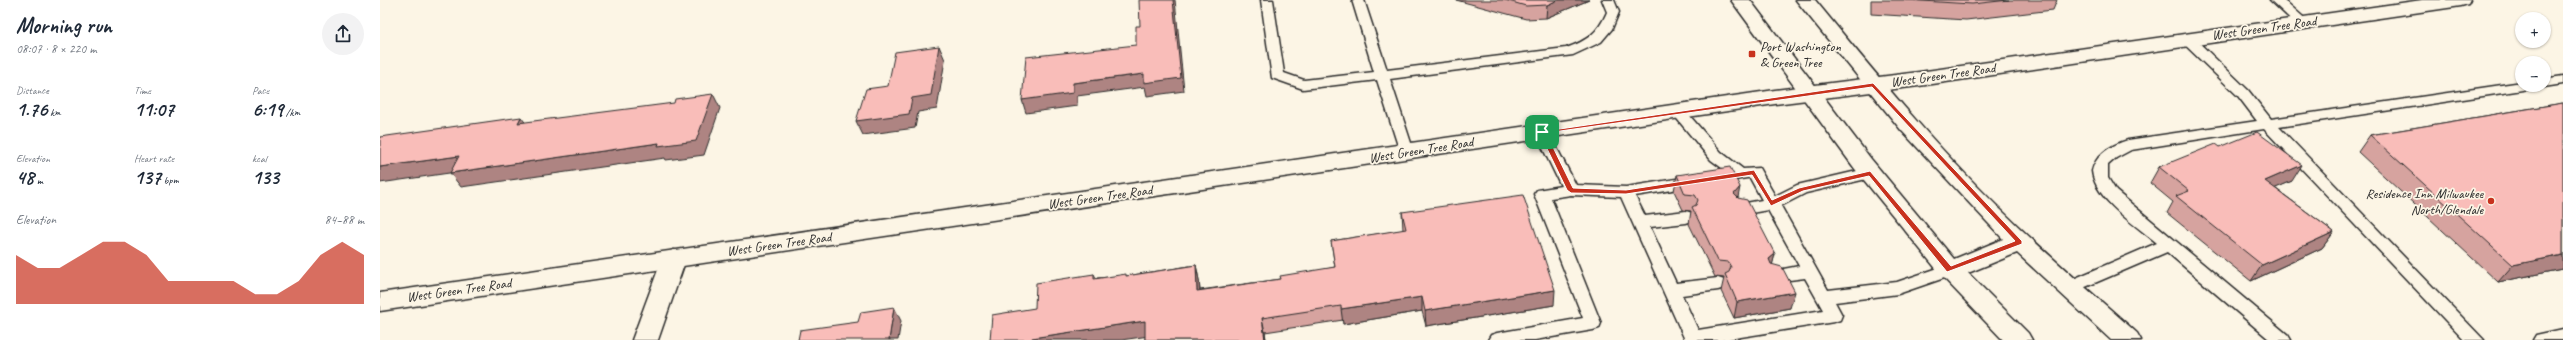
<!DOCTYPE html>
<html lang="en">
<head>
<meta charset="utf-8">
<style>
  body { margin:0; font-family:Caveat,sans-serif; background:#f2f2f3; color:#1f2937; height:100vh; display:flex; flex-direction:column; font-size:15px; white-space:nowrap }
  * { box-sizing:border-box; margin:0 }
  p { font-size:13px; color:#747a83 }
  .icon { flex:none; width:22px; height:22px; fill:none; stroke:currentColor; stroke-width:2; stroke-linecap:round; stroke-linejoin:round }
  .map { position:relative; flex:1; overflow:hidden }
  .drawer { display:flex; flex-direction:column; background:#fff; width:380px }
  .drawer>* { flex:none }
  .controls { position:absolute; left:2135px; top:12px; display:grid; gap:8px }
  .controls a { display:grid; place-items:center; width:36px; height:36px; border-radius:50%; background:#fff; box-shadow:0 1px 3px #0004; font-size:20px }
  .pin { position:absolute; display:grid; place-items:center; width:34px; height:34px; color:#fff; margin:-17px; border-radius:8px; box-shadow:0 2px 6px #0006 }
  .round { display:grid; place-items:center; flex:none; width:42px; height:42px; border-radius:21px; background:#f2f2f3 }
  .overview { display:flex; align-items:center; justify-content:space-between; height:68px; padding:0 16px }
  h1 { font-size:22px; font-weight:600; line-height:30px }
  .metrics { display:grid; grid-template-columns:repeat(3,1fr); gap:6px; height:68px; padding:4px 16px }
  .metrics div { display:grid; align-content:center }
  .metrics b { font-size:20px; font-weight:600 }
  .metrics small { font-size:11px; font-weight:400 }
  .metrics p { font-size:11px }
  .chart { height:112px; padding:8px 16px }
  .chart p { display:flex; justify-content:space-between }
  .chart svg { width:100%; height:72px; margin-top:4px; fill:#c8321e; opacity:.7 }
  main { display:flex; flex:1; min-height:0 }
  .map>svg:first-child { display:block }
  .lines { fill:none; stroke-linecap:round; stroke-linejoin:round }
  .service-casing { stroke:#2b2b2b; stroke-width:3 }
  .minor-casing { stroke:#2b2b2b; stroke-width:3 }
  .tertiary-casing { stroke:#2b2b2b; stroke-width:3 }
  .secondary-casing { stroke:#2b2b2b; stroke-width:3 }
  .service { fill:#fcf5e5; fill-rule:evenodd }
  .minor { fill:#fcf5e5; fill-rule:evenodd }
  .tertiary { fill:#fcf5e5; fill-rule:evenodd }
  .secondary { fill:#fcf5e5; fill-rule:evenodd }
  .wall { fill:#d6a39f; stroke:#2b2b2b }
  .shaded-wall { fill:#ae8482; stroke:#2b2b2b }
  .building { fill:#f9bdb9; stroke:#2b2b2b }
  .route { fill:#c8321e; stroke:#fff; fill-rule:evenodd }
  .poi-dot { fill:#c8321e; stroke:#fcf5e5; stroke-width:1.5 }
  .labels { text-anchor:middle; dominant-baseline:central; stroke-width:3.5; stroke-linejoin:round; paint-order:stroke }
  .street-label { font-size:14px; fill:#2b2b2b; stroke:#fcf5e5 }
  .poi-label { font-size:14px; fill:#2b2b2b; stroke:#fcf5e5; text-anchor:start }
</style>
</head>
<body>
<main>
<section class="drawer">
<div class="overview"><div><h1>Morning run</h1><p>08:07 · 8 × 220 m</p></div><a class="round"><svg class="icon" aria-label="share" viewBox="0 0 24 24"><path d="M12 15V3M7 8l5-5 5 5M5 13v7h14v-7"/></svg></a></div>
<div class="metrics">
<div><p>Distance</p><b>1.76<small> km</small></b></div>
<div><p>Time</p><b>11:07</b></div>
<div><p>Pace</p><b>6:19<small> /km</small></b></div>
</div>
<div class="metrics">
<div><p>Elevation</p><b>48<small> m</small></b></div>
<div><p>Heart rate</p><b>137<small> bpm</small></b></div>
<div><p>kcal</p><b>133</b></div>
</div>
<div class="chart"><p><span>Elevation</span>84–88 m</p>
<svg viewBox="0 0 160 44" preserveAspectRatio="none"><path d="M0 44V14L10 22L20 22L30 14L40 6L50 6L60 14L70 30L80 30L90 30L100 30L110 38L120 38L130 30L140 14L150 6L160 14V44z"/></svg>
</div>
</section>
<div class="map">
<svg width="2183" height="340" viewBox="0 0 2183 340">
  <rect width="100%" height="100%" fill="#fcf5e5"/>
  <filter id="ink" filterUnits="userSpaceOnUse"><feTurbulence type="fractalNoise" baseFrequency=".025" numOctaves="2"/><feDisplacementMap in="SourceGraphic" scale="8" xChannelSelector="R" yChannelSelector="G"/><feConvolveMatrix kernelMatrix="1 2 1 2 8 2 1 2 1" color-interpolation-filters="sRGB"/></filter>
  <g filter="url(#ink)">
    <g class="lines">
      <defs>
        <g id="service">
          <path d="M881 0H893L904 73 924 80 994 72 972 0H984L1007 70 1186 48C1207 41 1218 33 1227 12L1222 0H1234L1239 12 1232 29 1221 42 1193 55 1010 79 1034 152 1027 157 1020 152 997 80 923 89 892 78Z"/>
          <path d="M1890 0H1904L1930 23 1928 26H1918Z"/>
          <path d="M1807 35 1812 36 1868 90 1891 119 2142 82V85H2156L2149 89 1899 127 2104 340H2084L1884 129 1751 150 1736 158 1728 165V178L1736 191 1908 335 1911 340H1890L1787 252 1696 291 1690 293 1684 291 1682 287 1684 283 1777 243C1756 225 1715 200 1712 171 1716 154 1732 145 1748 140L1877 121 1858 96 1802 42 1800 39Z"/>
          <path d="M2183 76V84L2164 87 2158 85H2164V79Z"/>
          <path d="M1298 106 1303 108 1341 152 1363 169 1379 168 1395 196 1417 185 1490 168 1495 169 1498 173 1495 177 1426 193 1401 206 1448 290 1517 282 1570 264 1576 266 1578 270 1576 274 1518 294 1455 302 1462 315 1460 320 1454 322 1342 340H1305L1241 197 1191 195 1171 198 1221 323 1219 328 1213 330 1155 340H1108L1111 335 1117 333 1203 318 1154 194 1157 190 1181 186 1155 132 1157 129H1167L1196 185 1246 187 1346 171 1331 160 1293 114 1291 111 1293 108ZM1367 178H1370L1382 200 1355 205 1352 209 1355 213 1360 215 1388 210 1419 266 1388 272 1386 276 1388 280 1394 282 1425 278 1443 310 1318 330 1302 295 1338 290 1344 288 1346 284 1344 280 1338 278 1296 283 1270 227 1306 223 1312 221 1314 217 1312 213 1306 211 1265 216 1255 196Z"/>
          <path d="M2183 329V340H2153L2156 335Z"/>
        </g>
        <path id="minor" d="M294 250 302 253 306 259 278 340H252L282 259 286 253Z"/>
        <path id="tertiary" d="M2042 0H2090L2088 4 2081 6 1539 86 1395 104 0 311V293L1395 90 1539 72Z"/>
        <path id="secondary" d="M1351 0H1370L1491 159 1574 259 1623 239 1521 130 1416 0H1435C1494 72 1553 144 1620 209 1664 252 1711 292 1757 333L1761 340H1731L1637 253 1588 273 1648 333 1652 340H1623L1562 276 1475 169Z"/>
      </defs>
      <use href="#service" class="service-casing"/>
      <use href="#minor" class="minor-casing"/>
      <use href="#tertiary" class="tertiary-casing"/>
      <use href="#secondary" class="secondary-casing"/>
      <use href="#service" class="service"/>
      <use href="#minor" class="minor"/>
      <use href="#tertiary" class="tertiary"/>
      <use href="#secondary" class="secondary"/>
    </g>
    <g class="wall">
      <path d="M1076 0H1209L1166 18 1146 19Z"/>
      <path d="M1491 0H1677L1673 10 1586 20 1491 14Z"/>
      <path d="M2183 103V269L2118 282 1978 152 1990 135Z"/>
      <path d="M1840 147 1912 181 1895 188 1954 232 1942 248 1871 281 1787 213 1793 202 1770 183 1779 167Z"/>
      <path d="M1297 175 1358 198 1395 254 1392 265 1410 308 1354 318 1341 291 1344 278 1335 277 1309 224 1311 211 1303 210 1294 191Z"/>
      <path d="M1022 212 1174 305 1046 326 1042 311 963 324V320L885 332 886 340H765V336L655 308 714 274 716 278 746 276 816 265 819 280 820 290 901 279 955 267 951 241 1023 230Z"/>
    </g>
    <g class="shaded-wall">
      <path d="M793 0H795L804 91 767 96 765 87 697 96V106L646 113 642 100 693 83 764 74Z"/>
      <path d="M1178 0H1209L1166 18 1167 5Z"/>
      <path d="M559 46 565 60 557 109 538 112 535 128 483 135 476 121 532 98Z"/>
      <path d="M333 94 340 108 324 155 286 160 285 158 81 187 70 173 279 143Z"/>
      <path d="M141 117 151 130 138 123Z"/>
      <path d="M79 156 90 170 0 183V167Z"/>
      <path d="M1922 165 1912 181 1875 197 1885 181Z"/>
      <path d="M1360 187 1357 203 1354 194Z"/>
      <path d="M1954 232 1942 248 1871 281 1882 265Z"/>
      <path d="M1395 254 1391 270 1389 259Z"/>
      <path d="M2183 255V269L2118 282 2133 265Z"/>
      <path d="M816 265 819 280 821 305 817 291Z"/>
      <path d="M1175 290 1174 305 1046 326 1045 311Z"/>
      <path d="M1415 292 1410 308 1354 318 1357 302Z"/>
      <path d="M1042 297V311L963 324 961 309Z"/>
      <path d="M514 307 521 321 518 340H509Z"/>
      <path d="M882 318 885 332 886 340H885Z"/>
      <path d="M765 321 769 336 741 340H652V338Z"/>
    </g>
    <g class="building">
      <path d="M759 0H793L801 78 764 83V74L693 83V93L642 100 646 57 756 45V26H760Z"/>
      <path d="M1125 0H1178L1167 5 1146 6Z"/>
      <path d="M1525 0H1629L1592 4Z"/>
      <path d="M559 46 551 95 532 98 529 114 476 121 486 89 508 86 515 52Z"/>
      <path d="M333 94 316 141 278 146 279 143 70 173 79 156 0 167V137L141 117 138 123 294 103 295 99Z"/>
      <path d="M2183 103V255L2133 265 1990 135Z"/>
      <path d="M1877 132 1922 165 1885 181 1954 232 1882 265 1796 196 1809 191 1779 167 1836 144 1840 147Z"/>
      <path d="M1350 167 1360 187 1354 194 1358 198 1367 200 1395 254 1389 259 1391 264 1402 267 1415 292 1357 302 1345 274 1349 272 1351 267 1348 262 1338 261 1312 207 1316 205 1318 200 1315 195 1305 194 1297 175Z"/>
      <path d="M1143 195 1175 290 1045 311 1042 297 961 309V306L882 318 885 340H765V321L652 338V340H610L612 315 655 308 656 283 714 274V279L746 274V276L816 265 817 291 901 279 900 276 955 267 951 241 1026 229 1022 212Z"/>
      <path d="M514 307 509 340H418L420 330 478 322 481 312Z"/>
    </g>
  </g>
  <path class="route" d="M1493 83 1642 241V244L1567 272 1489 176 1423 191 1391 206 1372 175 1246 194 1191 193 1187 190 1159 132ZM1492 87 1635 241 1571 266 1490 171 1419 188 1392 200 1374 170 1246 190 1193 188 1166 133Z"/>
  <g class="poi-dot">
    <rect x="1368" y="50" width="8" height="8" rx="2"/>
    <circle cx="2111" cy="201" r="4"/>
  </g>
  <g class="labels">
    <g class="street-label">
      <text transform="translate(1884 28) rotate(-8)">West Green Tree Road</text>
      <text transform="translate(1563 75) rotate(-8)">West Green Tree Road</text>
      <text transform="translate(1041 150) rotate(-9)">West Green Tree Road</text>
      <text transform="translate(720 197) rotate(-8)">West Green Tree Road</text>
      <text transform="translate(399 244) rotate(-8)">West Green Tree Road</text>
      <text transform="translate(79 290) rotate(-8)">West Green Tree Road</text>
    </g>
    <g class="poi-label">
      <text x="1380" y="46">Port Washington<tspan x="1380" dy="16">&amp; Green Tree</tspan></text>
      <text x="2103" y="193" text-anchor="end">Residence Inn Milwaukee<tspan x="2103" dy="16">North/Glendale</tspan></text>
    </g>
  </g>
</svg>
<div class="controls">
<a>+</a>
<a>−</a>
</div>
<div class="pin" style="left:1162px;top:132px;background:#1e9e55"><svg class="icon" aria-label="arrive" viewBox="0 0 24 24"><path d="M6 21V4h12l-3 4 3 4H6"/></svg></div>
</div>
</main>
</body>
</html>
